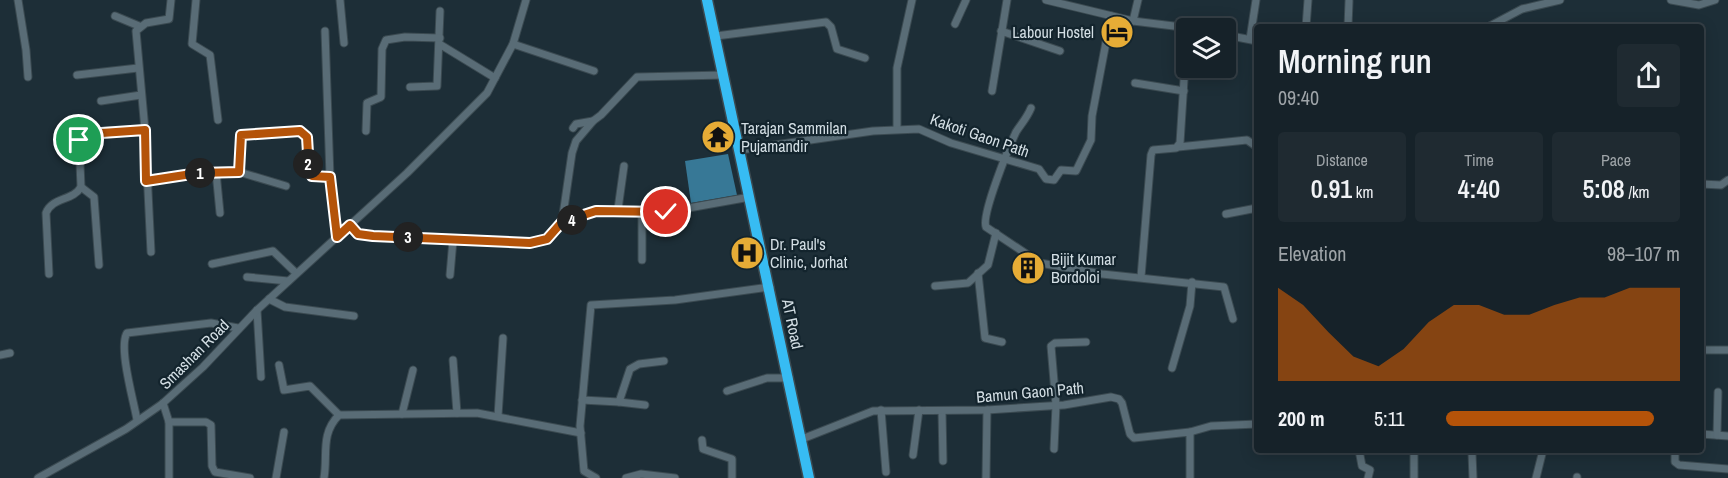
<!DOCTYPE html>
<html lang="en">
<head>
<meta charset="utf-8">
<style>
  body { margin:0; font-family:"Archivo Narrow",sans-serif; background:#1f2a31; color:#f1f3f6; height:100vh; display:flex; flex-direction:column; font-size:22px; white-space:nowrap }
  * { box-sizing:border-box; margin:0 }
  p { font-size:20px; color:#9ea4a8 }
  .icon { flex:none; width:33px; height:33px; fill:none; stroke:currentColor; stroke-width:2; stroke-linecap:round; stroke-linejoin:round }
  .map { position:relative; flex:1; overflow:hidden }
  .panel { position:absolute; left:1254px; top:24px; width:450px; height:429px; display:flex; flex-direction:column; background:#162229; border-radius:6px; box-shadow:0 3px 15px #0003,0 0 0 2px #353f46 }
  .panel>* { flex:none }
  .controls { position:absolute; left:1176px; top:18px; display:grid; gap:12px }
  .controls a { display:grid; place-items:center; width:60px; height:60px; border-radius:6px; background:#162229; box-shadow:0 3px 15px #0003,0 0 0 2px #353f46; font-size:30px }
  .pin { position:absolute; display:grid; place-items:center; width:51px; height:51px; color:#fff; margin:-26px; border:3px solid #fff; border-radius:50%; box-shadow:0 2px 6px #0007 }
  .km { position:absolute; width:30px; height:30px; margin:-15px; border-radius:50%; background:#222; color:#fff; font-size:16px; line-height:30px; text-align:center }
  .round { display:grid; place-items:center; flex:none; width:63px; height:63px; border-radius:6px; background:#1f2a31 }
  .headline { display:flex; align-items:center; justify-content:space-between; height:102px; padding:0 24px }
  h1 { font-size:33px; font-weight:600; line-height:45px }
  .metrics { display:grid; grid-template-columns:repeat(3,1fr); gap:9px; height:102px; padding:6px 24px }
  .metrics div { display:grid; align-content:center; border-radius:6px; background:#1f2a31; text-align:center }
  .metrics b { font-size:26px; font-weight:600 }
  .metrics small { font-size:16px; font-weight:400 }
  .metrics p { font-size:16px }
  .chart { height:168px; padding:12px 24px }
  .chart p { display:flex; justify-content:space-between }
  .chart svg { width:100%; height:108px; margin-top:6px; fill:#b45309; opacity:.7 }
  ul { padding:0 24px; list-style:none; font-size:20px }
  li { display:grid; grid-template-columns:96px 72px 1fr; align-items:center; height:45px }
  li i { height:15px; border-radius:8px; background:#b45309 }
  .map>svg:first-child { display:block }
  .water { fill:#377896 }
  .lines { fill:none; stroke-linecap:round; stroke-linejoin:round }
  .minor-casing { stroke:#3b4a51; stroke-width:9 }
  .highway-casing { stroke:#3b4a51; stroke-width:13 }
  .minor { stroke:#596c76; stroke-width:7 }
  .highway { stroke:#37bcf3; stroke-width:10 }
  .route-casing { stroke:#fff; stroke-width:12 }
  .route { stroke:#b45309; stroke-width:8 }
  .labels { text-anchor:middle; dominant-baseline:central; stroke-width:4.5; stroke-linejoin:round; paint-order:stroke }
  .poi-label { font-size:16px; fill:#d3dee4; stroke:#13242d; text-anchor:start }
  .street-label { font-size:16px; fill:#d3dee4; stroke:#13242d }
</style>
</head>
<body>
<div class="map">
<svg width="1728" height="478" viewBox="0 0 1728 478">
  <rect width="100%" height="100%" fill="#1d2e37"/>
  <path class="water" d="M728 154 737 195 691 203 685 161Z"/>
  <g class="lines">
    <defs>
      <g id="minor">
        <path d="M18 0 26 50 28 77"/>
        <path d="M196 0 192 44 210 55 218 120"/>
        <path d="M340 0 344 43"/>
        <path d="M1046 0 1133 21 1190 28"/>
        <path d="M1671 0 1699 5 1715 0"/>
        <path d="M115 16 139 26"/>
        <path d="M1133 21 1138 0"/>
        <path d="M955 24 966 0"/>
        <path d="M1306 27 1308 0"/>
        <path d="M1348 27 1349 1"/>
        <path d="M1488 27 1522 9 1560 0"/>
        <path d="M325 31 330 177 337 237"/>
        <path d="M1001 31 1060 51"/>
        <path d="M1226 35 1257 41"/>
        <path d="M716 36 826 22 831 27 837 49 865 58"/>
        <path d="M1250 39 1256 0"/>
        <path d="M513 44 594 71"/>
        <path d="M441 45 495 78"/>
        <path d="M77 75 138 68"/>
        <path d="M1257 77V95"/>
        <path d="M1135 83 1184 91"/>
        <path d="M410 87 437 86 440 11"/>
        <path d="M992 91 1007 0"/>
        <path d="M101 101 141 95"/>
        <path d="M1031 108C1027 118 1021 124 1016 132 1009 147 981 215 986 227L1040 263 1102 274 1224 287 1233 319"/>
        <path d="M573 128 576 124 593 121 601 115 637 77 724 75"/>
        <path d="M897 129V68L912 0"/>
        <path d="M366 131 367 103 381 97 382 49 386 40 405 37 440 38"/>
        <path d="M1178 147 1247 140 1257 147"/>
        <path d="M740 150 873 131 919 129 951 143 1039 169 1046 179 1054 180 1061 170 1076 171 1091 140 1092 116 1111 16"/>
        <path d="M216 172 220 213"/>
        <path d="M239 172 241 135 300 131 307 137 309 170 312 176 330 177"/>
        <path d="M146 181 198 173 239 172 286 186"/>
        <path d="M1701 184 1721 185 1728 180"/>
        <path d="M81 187 94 197 99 265"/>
        <path d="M618 209 624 166"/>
        <path d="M642 211V260"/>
        <path d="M1226 214 1257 208"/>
        <path d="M562 222 572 153 576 141 593 121"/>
        <path d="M350 224 358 234 373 236 530 243 547 239 562 222 596 211 666 212 750 197"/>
        <path d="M151 252 145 130 136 31 146 23 169 19 171 0"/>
        <path d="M212 264 273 251 296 273"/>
        <path d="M978 273 985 338 1002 342"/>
        <path d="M49 274 46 213C52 197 73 201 81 187L79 140 87 134 145 130"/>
        <path d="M450 275 453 240"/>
        <path d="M247 277 288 281"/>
        <path d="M1141 277 1151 155 1153 150 1176 148 1180 143 1186 48"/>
        <path d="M935 286 968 283 988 265 996 233"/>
        <path d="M269 299 285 307 354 316"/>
        <path d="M257 310 261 377"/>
        <path d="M1706 350H1728"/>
        <path d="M0 355 10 353"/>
        <path d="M453 360 457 413"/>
        <path d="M279 365 284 390 310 386 339 415"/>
        <path d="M1172 368 1190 306 1192 282"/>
        <path d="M727 391 767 378H789"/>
        <path d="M582 400 619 402 630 369 639 364 664 361"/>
        <path d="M619 402 645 405"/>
        <path d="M163 403 169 422H206L211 425 212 466 215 472 250 478"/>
        <path d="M881 410 886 472"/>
        <path d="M942 411 943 461"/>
        <path d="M402 414 413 370"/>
        <path d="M498 416 503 338"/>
        <path d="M137 420C134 402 118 347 127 333L211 323 238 328"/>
        <path d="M169 422V478"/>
        <path d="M1190 432 1211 426 1257 424"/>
        <path d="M1701 434 1728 436"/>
        <path d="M1717 435 1718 392"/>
        <path d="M802 439 873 411 987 410 1064 405 1111 397 1119 399 1122 403 1130 434 1134 438 1190 432V478"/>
        <path d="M702 440 703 449 732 459V478"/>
        <path d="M1054 449 1056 405 1051 346 1055 343 1086 342"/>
        <path d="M1359 450 1362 466 1370 470 1368 478"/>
        <path d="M1675 450V462L1679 465 1728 469"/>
        <path d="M1472 453 1473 478"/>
        <path d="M913 455 919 410"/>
        <path d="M38 478 126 429 162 404 203 367 257 310 407 173 487 93 513 44 526 0"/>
        <path d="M276 478 284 432"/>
        <path d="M324 478C328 455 320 434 339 415L477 413 581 433"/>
        <path d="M596 478 584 471 580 426 591 305 675 300 770 287"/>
        <path d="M626 478 641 474 675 478"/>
        <path d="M986 478 987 410"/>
        <path d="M1414 478V450"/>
        <path d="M1536 478 1543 450"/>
        <path d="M1577 478V477"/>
      </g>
      <path id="highway" d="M707 0 809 478"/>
    </defs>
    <use href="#minor" class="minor-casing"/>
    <use href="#highway" class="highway-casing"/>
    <use href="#minor" class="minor"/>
    <use href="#highway" class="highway"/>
  </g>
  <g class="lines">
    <defs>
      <path id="route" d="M79 140 87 134 145 130 146 181 198 173 239 172 241 135 300 131 307 137 309 170 312 176 330 177 337 237 350 225 358 234 373 236 530 243 547 239 562 222 596 211 666 212"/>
    </defs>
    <use href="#route" class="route-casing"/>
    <use href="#route" class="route"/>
  </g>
  <defs>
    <symbol id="hotel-disc" viewBox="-11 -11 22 22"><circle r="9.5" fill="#e6ac36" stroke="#13242d"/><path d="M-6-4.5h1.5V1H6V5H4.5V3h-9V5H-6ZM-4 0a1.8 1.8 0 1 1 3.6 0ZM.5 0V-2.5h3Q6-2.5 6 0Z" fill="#111"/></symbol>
    <symbol id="temple-disc" viewBox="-11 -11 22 22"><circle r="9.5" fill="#e6ac36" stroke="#13242d"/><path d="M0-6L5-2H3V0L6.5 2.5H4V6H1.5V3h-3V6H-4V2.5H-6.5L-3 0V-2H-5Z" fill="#111"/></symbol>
    <symbol id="hospital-disc" viewBox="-11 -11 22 22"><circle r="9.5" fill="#e6ac36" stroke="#13242d"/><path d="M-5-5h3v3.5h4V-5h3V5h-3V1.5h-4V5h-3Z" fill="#111"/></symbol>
    <symbol id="building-disc" viewBox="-11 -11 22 22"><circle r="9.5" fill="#e6ac36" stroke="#13242d"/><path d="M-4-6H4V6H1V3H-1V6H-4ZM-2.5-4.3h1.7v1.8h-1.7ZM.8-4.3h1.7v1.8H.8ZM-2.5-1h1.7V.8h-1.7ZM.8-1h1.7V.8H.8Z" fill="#111"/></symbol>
  </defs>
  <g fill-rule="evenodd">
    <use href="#hotel-disc" x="1098" y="13" width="38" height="38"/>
    <use href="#temple-disc" x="699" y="118" width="38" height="38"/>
    <use href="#hospital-disc" x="728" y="234" width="38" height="38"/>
    <use href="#building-disc" x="1009" y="249" width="38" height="38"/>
  </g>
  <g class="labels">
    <g class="poi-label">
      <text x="1094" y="32" text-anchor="end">Labour Hostel</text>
      <text x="741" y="128">Tarajan Sammilan<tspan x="741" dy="18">Pujamandir</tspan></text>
      <text x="770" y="244">Dr. Paul's<tspan x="770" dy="18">Clinic, Jorhat</tspan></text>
      <text x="1051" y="259">Bijit Kumar<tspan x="1051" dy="18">Bordoloi</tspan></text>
    </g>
    <g class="street-label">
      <text transform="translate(980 135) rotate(19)">Kakoti Gaon Path</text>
      <text transform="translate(793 324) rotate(78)">AT Road</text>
      <text transform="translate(194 354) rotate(-45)">Smashan Road</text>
      <text transform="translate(1030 392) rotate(-5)">Bamun Gaon Path</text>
    </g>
  </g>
</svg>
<div class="controls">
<a><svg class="icon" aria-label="layers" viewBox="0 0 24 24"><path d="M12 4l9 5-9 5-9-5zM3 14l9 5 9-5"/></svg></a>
</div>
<div class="pin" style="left:79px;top:140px;background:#1e9e55"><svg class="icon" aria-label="arrive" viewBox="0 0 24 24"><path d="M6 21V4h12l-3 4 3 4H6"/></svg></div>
<div class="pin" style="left:666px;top:212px;background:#d93025"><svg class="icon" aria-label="check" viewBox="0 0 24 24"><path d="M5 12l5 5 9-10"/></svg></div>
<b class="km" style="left:200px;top:173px">1</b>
<b class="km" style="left:308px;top:164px">2</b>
<b class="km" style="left:408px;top:237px">3</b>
<b class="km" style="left:572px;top:220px">4</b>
<section class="panel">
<div class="headline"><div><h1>Morning run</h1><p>09:40</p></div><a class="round"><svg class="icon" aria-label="share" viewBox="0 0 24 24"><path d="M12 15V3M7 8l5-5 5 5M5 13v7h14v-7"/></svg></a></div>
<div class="metrics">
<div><p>Distance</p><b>0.91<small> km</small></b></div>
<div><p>Time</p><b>4:40</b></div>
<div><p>Pace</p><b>5:08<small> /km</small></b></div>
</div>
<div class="chart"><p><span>Elevation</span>98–107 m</p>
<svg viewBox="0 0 160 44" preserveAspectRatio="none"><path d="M0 44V6L10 13L20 24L30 34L40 38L50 31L60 20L70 13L80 13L90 17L100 17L110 13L120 10L130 10L140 6L150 6L160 6V44z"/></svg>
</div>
<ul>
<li><b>200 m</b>5:11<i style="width:89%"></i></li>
</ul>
</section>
</div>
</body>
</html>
